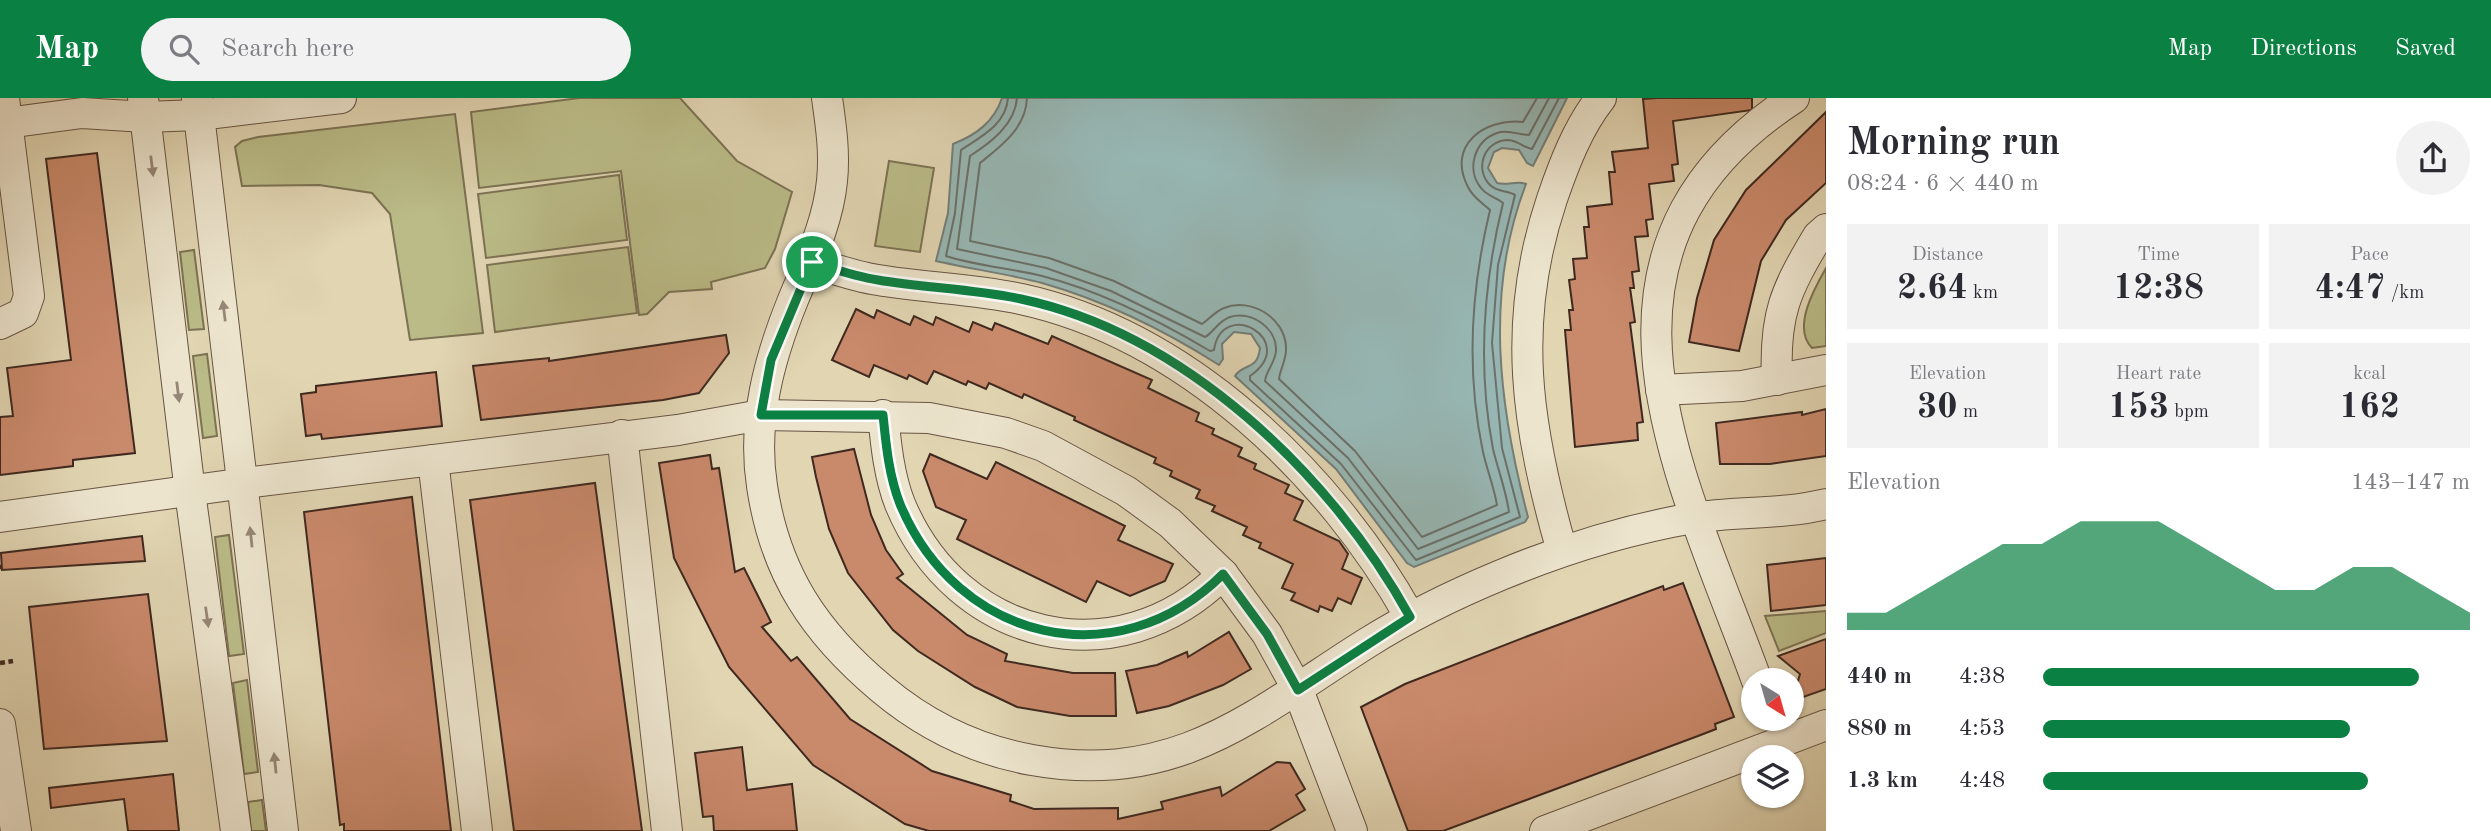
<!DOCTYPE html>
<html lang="en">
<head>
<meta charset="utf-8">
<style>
  body { margin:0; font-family:"Old Standard TT",serif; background:#f2f2f3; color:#2b2b33; height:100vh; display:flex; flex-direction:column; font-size:26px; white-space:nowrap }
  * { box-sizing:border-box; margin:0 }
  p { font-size:23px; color:#7c7c81 }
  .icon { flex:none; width:38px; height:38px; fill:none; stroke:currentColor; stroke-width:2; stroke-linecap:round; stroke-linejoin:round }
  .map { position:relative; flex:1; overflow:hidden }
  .sheet { display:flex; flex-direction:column; background:#fff; width:665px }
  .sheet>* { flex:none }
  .needle { width:46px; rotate:143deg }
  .controls { position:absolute; left:1741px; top:570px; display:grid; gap:14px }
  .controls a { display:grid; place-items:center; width:63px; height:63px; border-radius:50%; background:#fff; box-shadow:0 2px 5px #0004; font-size:35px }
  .pin { position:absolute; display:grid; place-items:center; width:60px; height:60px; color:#fff; margin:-30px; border:4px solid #fff; border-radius:50%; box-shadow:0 2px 7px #0007 }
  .round { display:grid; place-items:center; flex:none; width:74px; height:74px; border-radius:37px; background:#f2f2f3 }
  .head { display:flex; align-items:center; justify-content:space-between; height:119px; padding:0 21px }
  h1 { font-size:38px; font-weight:700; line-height:52px }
  .stats { display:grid; grid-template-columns:repeat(3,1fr); gap:10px; height:119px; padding:7px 21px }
  .stats div { display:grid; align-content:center; border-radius:0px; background:#f2f2f3; text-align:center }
  .stats b { font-size:35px; font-weight:700 }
  .stats small { font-size:19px; font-weight:400 }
  .stats p { font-size:19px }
  .chart { height:196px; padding:14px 21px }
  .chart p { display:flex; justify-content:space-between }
  .chart svg { width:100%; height:126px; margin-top:7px; fill:#0b8043; opacity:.7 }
  ul { padding:0 21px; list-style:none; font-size:23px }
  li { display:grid; grid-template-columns:112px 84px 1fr; align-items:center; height:52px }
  li i { height:18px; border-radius:9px; background:#0b8043 }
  header { display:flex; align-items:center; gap:42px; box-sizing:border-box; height:98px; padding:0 35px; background:#0b8043; color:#fff }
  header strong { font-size:33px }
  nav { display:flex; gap:38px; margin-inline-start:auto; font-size:24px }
  .search { width:490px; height:63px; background:#f2f2f3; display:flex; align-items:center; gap:18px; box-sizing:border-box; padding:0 24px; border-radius:38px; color:#7c7c81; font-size:26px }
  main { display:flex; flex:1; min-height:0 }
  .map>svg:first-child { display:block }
  .green { fill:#babb87; stroke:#7c7254; stroke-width:2 }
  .water { fill:#97b7b4; stroke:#747e79; stroke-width:2 }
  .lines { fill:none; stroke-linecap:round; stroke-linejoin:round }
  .shore { stroke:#6b706a; stroke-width:2 }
  .building { fill:#c9896b; stroke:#3f2920; stroke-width:2 }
  .street-casing { stroke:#685444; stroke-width:32 }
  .path { stroke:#3f2920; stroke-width:4.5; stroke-dasharray:5 3.5; stroke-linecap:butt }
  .street { stroke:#ece4cd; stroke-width:30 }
  .oneway { fill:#968676 }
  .route-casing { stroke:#fff; stroke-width:14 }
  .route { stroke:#0b8043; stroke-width:9 }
</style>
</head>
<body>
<header>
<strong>Map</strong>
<div class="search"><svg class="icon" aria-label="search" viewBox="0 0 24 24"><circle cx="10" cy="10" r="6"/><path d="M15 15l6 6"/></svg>Search here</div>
<nav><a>Map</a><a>Directions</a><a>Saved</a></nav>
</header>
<main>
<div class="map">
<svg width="1826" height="733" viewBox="0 0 1826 733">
  <rect width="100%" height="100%" fill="#e1d5b2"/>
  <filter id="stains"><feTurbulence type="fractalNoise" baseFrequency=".00286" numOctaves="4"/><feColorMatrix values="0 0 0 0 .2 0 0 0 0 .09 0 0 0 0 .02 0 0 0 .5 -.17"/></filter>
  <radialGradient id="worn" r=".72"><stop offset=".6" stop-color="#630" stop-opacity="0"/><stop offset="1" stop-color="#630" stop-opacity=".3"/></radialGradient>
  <g class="green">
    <path d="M579 0H680L737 63 792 94 775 151 765 170 711 184 712 191 669 194 647 216 639 217 621 73 479 90 471 14Z"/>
    <path d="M455 16 483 235 410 242 390 116 372 95 319 87 242 88 235 49 242 43 258 39Z"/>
    <path d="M889 63 934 70 920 154 875 148Z"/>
    <path d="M619 77 627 142 486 160 478 96Z"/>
    <path d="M628 149 637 215 495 234 487 167Z"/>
    <path d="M194 152 204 231 189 232 180 154Z"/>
    <path d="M1826 170V248L1812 250C1792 230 1814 191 1826 170Z"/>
    <path d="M207 256 217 338 203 340 193 258Z"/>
    <path d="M229 437 244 556 229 558 215 439Z"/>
    <path d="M1826 513V535L1779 553 1765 518Z"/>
    <path d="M247 582 258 674 244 676 233 585Z"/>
    <path d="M262 702 266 733H251L248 704Z"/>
  </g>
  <path class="water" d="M1002 0H1567L1533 68 1527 65 1519 52 1502 50 1494 54 1488 70 1497 85C1508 88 1517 82 1526 86 1484 195 1499 309 1528 419L1525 424 1414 469 1407 465 1336 371 1235 278C1244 264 1257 274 1260 250L1251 236 1234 234 1222 246 1223 261 1219 267C1164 232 1105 203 1042 185 1008 176 971 171 936 163L948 115 953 46C976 37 994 24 1002 0Z"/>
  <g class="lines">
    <g class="shore">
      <path d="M1008 0C1006 27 980 39 961 52L955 115 946 158C977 168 1010 170 1042 178 1101 193 1158 222 1210 253L1214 252C1222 198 1301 243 1250 278V282L1341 366 1416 462 1520 419 1502 350 1492 245 1498 167 1515 97C1508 92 1498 95 1490 87 1474 71 1484 43 1507 42 1518 42 1524 50 1532 51L1559 0"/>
      <path d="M1017 0C1015 27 990 45 970 58L957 151 1046 170 1111 193 1205 239C1214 234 1218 223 1230 219 1251 212 1277 230 1276 253 1275 265 1266 273 1265 283L1348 360 1418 451 1509 414C1506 392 1498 372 1493 351 1477 268 1483 187 1503 105 1496 99 1487 98 1481 90 1466 72 1474 43 1497 35 1508 31 1519 37 1529 37L1549 0"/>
      <path d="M1027 0C1026 30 1001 48 980 65L970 143 1049 160 1114 183 1202 226C1209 221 1216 213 1224 210 1251 199 1285 220 1286 249 1287 261 1280 271 1279 281L1355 353 1422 439 1497 407C1494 389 1487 372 1483 354 1466 274 1471 191 1490 112 1483 105 1473 100 1468 89 1446 47 1485 20 1523 24L1537 0"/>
    </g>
  </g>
  <g class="building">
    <path d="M1657 0H1752V12L1673 23 1678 66 1672 67 1674 83 1649 86 1653 121 1646 122 1648 138 1635 139 1639 173 1632 174 1634 190H1630L1635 224 1630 225 1643 324 1637 325 1638 342 1575 349 1565 232H1571L1569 212H1573L1569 182 1575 181 1573 161 1587 160 1584 129H1589L1587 109 1612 106 1609 74H1615L1612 54 1648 50 1643 1Z"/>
    <path d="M1826 14V85L1786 122 1761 163 1739 253 1689 244 1697 200 1714 142 1746 92Z"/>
    <path d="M97 55 135 355 73 362V368L0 377V319L13 318 7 270 71 262 46 61Z"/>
    <path d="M856 211 874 220 877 212 910 227 914 218 933 227 936 219 969 234 973 224 992 232 995 225 1048 246 1052 238 1152 282 1148 290 1199 315 1196 323 1214 331 1212 336 1242 350 1238 358 1256 366 1254 371 1289 387 1285 395 1303 403 1294 422 1339 443 1348 456 1342 471 1362 480 1351 506 1338 500 1332 513 1320 508 1318 514 1291 502 1295 495 1282 490 1293 466 1259 450 1261 445 1243 437 1247 429 1212 413 1215 408 1196 400 1200 392 1170 378 1172 373 1154 365 1156 360 1074 322 1075 319 1024 296 1022 300 989 285 986 291 968 283 966 287 934 273 927 286 909 277 907 281 874 267 869 279 832 262Z"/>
    <path d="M726 237 729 255 699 295 663 302 481 322 473 268 549 260V263Z"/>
    <path d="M436 274 442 328 322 341 321 336 306 338 301 296 316 294V288Z"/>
    <path d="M1826 311V358L1770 366H1720L1716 325 1802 314V317Z"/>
    <path d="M854 351 871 417 886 452 903 476 897 480 967 537 1007 556 1005 563 1073 575H1115L1116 618H1070L1017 609 975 589 918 553 893 532 848 475 829 431 816 379 812 359Z"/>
    <path d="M930 356 987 381 996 364 1125 428 1118 442 1173 466 1165 483 1130 498 1097 483 1086 504 957 441 966 422 936 409 923 373Z"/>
    <path d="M710 357 712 371 719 370 735 474 744 470 771 524 762 529 791 563 797 559 850 621 932 673 1011 697 1010 703 1034 711 1118 710V721L1163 711 1161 704 1220 689 1222 698 1277 664 1290 665 1305 691 1296 697 1305 712 1269 733H929L905 726 813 667 729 569 674 460 659 365Z"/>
    <path d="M595 385 642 733H514L470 402Z"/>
    <path d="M412 399 451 733H344V726L340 727 304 414Z"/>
    <path d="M142 438 145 463 2 472 1 455Z"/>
    <path d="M1826 460V507L1771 513 1767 467Z"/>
    <path d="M1683 485 1734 619 1715 626 1716 631 1698 638 1443 733H1408L1361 609 1405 586 1528 538 1663 488 1664 492Z"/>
    <path d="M148 496 167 643 44 651 29 509Z"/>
    <path d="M1229 534 1251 571 1223 587 1169 608 1137 615 1126 573 1157 567 1187 554 1188 559Z"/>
    <path d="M1826 541V591L1792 603 1800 576 1778 558Z"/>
    <path d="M742 649 747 692 792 686 797 733H714L713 718 703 719 695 655Z"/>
    <path d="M173 676 179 733H128L124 701 51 710 49 690Z"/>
  </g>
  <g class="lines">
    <defs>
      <g id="street">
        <path d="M143 0 190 394 236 733"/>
        <path d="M197 0 283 733"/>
        <path d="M827 0C831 28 835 55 832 83 828 125 809 163 793 202 769 261 752 324 762 388 775 476 815 535 882 591 925 627 976 652 1032 662 1177 688 1253 617 1367 545 1410 518 1455 496 1501 477 1561 452 1630 431 1693 420 1737 413 1780 417 1826 406"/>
        <path d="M0 26 82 15 145 19 199 17 341 0"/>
        <path d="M812 164C834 171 856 179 878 182 926 190 974 191 1021 201 1186 237 1330 376 1410 519"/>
        <path d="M0 226 23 215 29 198 4 0"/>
        <path d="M1777 282C1774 217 1785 193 1818 138L1826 131"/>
        <path d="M1661 292 1742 288 1826 272"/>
        <path d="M883 317C886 347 889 378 900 406 957 543 1117 582 1223 476"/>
        <path d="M622 337 667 733"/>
        <path d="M433 362 477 733"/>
        <path d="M0 419 245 385 678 332 761 317 929 320 1006 335 1043 348 1126 393 1170 425 1223 476 1267 536 1298 592 1352 733"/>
        <path d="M1562 453C1527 330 1510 226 1552 101 1564 66 1578 29 1601 0"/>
        <path d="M1757 583C1682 377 1557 154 1794 0"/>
        <path d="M0 626 16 733"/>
        <path d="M1545 733 1826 627"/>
      </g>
    </defs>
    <use href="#street" class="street-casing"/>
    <g class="path">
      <path d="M0 469H2"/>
      <path d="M0 565 13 563"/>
    </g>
    <use href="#street" class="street"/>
  </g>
  <defs><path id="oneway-solid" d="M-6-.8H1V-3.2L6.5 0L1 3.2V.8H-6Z" transform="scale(1.75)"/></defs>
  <g class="oneway">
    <use href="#oneway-solid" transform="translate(152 68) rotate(83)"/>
    <use href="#oneway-solid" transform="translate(224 213) rotate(-97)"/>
    <use href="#oneway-solid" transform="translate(178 294) rotate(83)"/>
    <use href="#oneway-solid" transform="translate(251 439) rotate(-96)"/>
    <use href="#oneway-solid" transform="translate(207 519) rotate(82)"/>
    <use href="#oneway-solid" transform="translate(275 665) rotate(-96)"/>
  </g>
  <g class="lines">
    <defs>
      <path id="route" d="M812 164C834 171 856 179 878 182 926 190 974 191 1021 201 1185 236 1331 376 1410 519L1298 592 1267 536 1223 476C1117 582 957 543 900 406 889 378 886 347 883 317H761L771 262Z"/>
    </defs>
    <use href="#route" class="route-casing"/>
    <use href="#route" class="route"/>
  </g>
  <rect width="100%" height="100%" filter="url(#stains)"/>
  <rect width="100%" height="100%" fill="url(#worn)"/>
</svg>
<div class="controls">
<a><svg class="needle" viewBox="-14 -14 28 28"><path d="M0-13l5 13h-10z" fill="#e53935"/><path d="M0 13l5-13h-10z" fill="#7c7c81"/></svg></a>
<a><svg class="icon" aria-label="layers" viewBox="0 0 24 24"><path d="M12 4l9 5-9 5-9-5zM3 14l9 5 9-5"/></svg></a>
</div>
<div class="pin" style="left:812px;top:164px;background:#1e9e55"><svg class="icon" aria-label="arrive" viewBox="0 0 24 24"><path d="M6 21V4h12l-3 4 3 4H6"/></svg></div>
</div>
<section class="sheet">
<div class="head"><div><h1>Morning run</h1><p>08:24 · 6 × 440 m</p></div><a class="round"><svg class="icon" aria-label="share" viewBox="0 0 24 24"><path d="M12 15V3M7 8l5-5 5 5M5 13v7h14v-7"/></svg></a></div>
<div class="stats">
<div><p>Distance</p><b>2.64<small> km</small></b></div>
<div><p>Time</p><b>12:38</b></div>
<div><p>Pace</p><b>4:47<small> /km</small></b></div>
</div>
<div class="stats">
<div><p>Elevation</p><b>30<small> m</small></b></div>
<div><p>Heart rate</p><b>153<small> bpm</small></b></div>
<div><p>kcal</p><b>162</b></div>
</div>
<div class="chart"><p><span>Elevation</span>143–147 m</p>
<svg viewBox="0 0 160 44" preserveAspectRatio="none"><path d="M0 44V38L10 38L20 30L30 22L40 14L50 14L60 6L70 6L80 6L90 14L100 22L110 30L120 30L130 22L140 22L150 30L160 38V44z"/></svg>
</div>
<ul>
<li><b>440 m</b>4:38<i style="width:88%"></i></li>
<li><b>880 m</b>4:53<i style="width:72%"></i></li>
<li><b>1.3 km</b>4:48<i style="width:76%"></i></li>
</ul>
</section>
</main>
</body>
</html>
